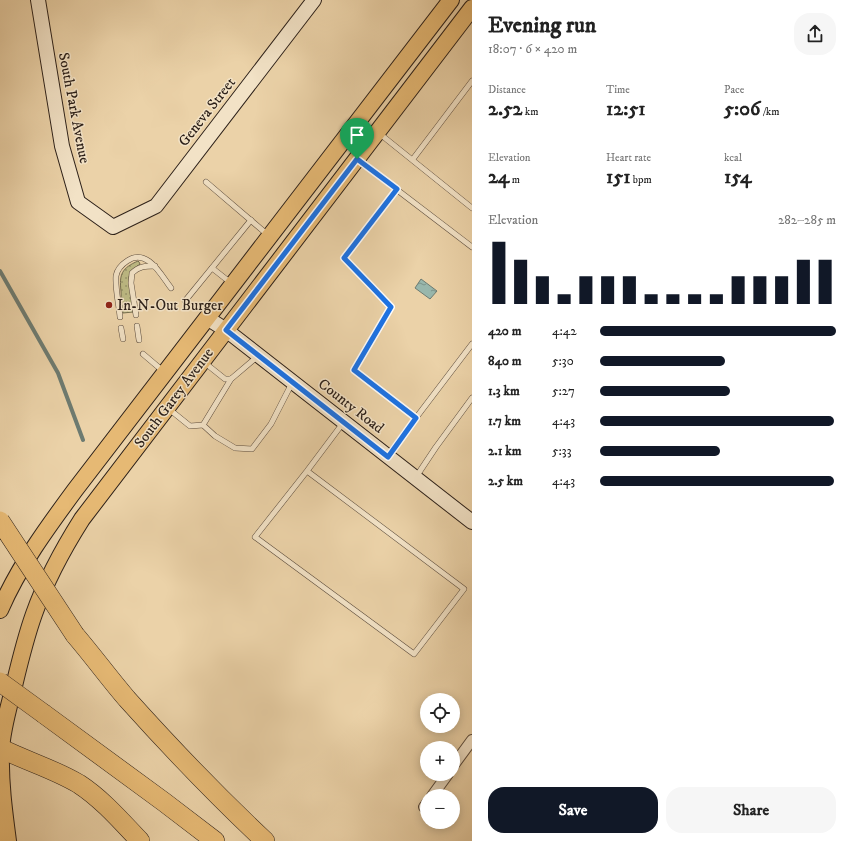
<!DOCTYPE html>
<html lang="en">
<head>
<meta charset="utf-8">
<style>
  body { margin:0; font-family:"IM FELL DW Pica",serif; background:#f6f6f6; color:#222; height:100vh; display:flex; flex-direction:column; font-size:15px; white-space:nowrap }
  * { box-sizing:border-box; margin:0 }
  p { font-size:13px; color:#767676 }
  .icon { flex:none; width:22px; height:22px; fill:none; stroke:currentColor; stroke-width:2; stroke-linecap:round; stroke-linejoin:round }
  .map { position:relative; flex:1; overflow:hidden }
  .sheet { display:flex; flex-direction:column; background:#fff; width:380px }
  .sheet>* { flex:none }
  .buttons { position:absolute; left:420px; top:693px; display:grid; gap:8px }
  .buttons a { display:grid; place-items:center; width:40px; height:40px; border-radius:50%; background:#fff; box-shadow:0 2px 10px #0003; font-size:20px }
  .pin { position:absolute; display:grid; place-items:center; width:34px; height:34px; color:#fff; margin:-41px -17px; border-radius:50% 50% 50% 0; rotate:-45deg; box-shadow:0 0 4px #0007 }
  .pin .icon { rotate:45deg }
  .round { display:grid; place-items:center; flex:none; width:42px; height:42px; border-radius:16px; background:#f6f6f6 }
  .summary { display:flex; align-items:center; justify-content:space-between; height:68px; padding:0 16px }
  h1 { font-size:22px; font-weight:700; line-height:30px }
  .metrics { display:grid; grid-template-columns:repeat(3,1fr); gap:6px; height:68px; padding:4px 16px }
  .metrics div { display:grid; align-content:center }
  .metrics b { font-size:20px; font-weight:700 }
  .metrics small { font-size:11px; font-weight:400 }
  .metrics p { font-size:11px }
  .chart { height:112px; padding:8px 16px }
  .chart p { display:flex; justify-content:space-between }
  .chart svg { width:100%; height:72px; margin-top:4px; stroke:#111827; stroke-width:6 }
  .primary-button { display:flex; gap:8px; margin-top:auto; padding:8px 16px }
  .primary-button a { flex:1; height:46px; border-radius:16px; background:#111827; color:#fff; font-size:16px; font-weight:700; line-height:46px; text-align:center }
  .primary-button a+a { background:#f6f6f6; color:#222 }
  ul { padding:0 16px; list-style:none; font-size:13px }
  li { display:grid; grid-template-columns:64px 48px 1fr; align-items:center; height:30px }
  li i { height:10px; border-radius:5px; background:#111827 }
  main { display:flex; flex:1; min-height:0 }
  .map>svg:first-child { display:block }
  .grass { fill:url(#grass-dots); stroke:#746d4e }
  .water { fill:url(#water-ripples); stroke:#6d7b71 }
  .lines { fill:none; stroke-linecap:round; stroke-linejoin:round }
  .stream { stroke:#6d7b71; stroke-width:4 }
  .lane-casing { stroke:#5c4c3d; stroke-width:6 }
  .street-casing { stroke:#5c4c3d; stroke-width:12 }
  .secondary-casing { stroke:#2c2019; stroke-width:16 }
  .primary-casing { stroke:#2c2019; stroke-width:18 }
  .highway-casing { stroke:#2c2019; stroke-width:20 }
  .lane { stroke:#f2e2c6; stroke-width:5 }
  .street { stroke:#f2e2c6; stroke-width:10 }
  .secondary { stroke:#f2e2c6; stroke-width:14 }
  .primary { stroke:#e6b974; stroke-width:16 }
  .highway { stroke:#e6b974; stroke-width:19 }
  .highway-bridge-casing { stroke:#2c2019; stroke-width:20; stroke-linecap:butt }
  .highway-bridge { stroke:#e6b974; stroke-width:19 }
  .route-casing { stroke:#fff; stroke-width:8 }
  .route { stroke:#1a73e8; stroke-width:5 }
  .poi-dot { fill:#8f2418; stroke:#f2e2c6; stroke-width:1.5 }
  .labels { text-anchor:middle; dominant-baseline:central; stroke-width:3; stroke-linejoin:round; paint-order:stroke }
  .street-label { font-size:15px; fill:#2c2019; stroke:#f2e2c6 }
  .poi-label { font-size:15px; fill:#2c2019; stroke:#f2e2c6; text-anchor:start }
</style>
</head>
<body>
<main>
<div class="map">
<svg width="472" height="841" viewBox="0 0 472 841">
  <defs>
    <pattern id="grass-dots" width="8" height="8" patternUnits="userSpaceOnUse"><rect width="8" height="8" fill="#bdba84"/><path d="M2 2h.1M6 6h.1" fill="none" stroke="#9a976b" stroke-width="1.8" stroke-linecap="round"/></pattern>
    <pattern id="water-ripples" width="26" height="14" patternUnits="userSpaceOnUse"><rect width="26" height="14" fill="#98b7ac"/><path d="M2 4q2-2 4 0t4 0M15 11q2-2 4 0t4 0" fill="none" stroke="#7c948b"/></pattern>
  </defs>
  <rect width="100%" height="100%" fill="#ebd2a8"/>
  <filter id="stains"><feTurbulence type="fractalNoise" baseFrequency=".005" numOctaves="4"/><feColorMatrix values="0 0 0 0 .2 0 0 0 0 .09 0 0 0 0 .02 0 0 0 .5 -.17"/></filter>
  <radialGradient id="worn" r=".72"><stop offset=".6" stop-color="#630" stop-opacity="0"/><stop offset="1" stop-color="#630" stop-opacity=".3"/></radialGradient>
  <path class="grass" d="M138 261 139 262 140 264 131 271 129 277 133 312 123 313C122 305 121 298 121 291 119 274 122 268 138 261Z"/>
  <path class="water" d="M421 279 437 291 430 299 415 288Z"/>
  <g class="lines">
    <path class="stream" d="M0 271 58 373 83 440"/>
    <defs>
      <g id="lane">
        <path d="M380 134 472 208"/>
        <path d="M413 159 472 81"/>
        <path d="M358 160 472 247"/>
        <path d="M206 182 268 235"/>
        <path d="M397 189 344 258 372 287 391 307 354 370 416 418"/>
        <path d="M212 268 231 283"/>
        <path d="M185 301 251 220"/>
        <path d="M136 315 131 283 132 273C139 266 146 266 155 266"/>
        <path d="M120 317C119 305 115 288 116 276 117 270 121 265 127 261 147 247 161 275 171 288"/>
        <path d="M137 326 139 340"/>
        <path d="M121 328 123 339"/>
        <path d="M143 354 163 371"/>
        <path d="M205 363 225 379H231L258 356"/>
        <path d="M169 409 190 426 203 425 231 379"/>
        <path d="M203 425 215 436 235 448 252 449 271 424 292 383"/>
        <path d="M388 456 406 431 472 344"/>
        <path d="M307 471 464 589 414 654 255 537 307 471 343 423"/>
        <path d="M416 477 436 447 472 398"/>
      </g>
      <g id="street">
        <path d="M453 766 472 740"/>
        <path d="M432 796 448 774"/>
        <path d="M424 807 427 803"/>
      </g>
      <g id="secondary">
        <path d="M38 0 62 146 78 202 113 227 156 206 314 0"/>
        <path d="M207 318 226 330 472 522"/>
      </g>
      <g id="primary">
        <path d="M0 610C19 566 47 528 75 490L451 0"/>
        <path d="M8 841C4 811 0 781 1 750 2 730 8 710 13 690 19 665 25 639 34 614 46 580 63 549 82 519L472 8"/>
      </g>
      <g id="highway">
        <path d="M75 635C93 656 109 678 127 699 171 748 217 796 265 841"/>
        <path d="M44 714 164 802 215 841"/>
        <path d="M0 748C26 761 54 769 79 784 102 799 121 821 140 841"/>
      </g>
    </defs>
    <use href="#lane" class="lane-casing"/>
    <use href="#street" class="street-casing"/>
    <use href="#secondary" class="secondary-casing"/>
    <use href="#primary" class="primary-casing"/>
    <use href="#highway" class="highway-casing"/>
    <use href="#lane" class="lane"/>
    <use href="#street" class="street"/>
    <use href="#secondary" class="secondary"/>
    <use href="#primary" class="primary"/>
    <use href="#highway" class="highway"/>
    <defs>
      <g id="highway-bridge">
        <path d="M0 521 75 635"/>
        <path d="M0 682 44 714"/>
      </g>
    </defs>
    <use href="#highway-bridge" class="highway-bridge-casing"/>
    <use href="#highway-bridge" class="highway-bridge"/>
  </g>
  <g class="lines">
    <defs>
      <path id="route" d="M357 159 397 189 344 258 372 287 391 307 354 370 416 418 388 457 226 330Z"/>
    </defs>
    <use href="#route" class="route-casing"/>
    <use href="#route" class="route"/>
  </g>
  <circle class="poi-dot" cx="109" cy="305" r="4"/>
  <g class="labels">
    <g class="street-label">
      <text transform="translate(74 108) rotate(79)">South Park Avenue</text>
      <text transform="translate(207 112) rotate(-52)">Geneva Street</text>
      <text transform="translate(174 398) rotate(-53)">South Garey Avenue</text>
      <text transform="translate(351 406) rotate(38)">County Road</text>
    </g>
    <g class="poi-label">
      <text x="117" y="305">In-N-Out Burger</text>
    </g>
  </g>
  <rect width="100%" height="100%" filter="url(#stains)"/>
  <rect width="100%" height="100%" fill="url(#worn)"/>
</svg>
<div class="buttons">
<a><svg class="icon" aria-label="locate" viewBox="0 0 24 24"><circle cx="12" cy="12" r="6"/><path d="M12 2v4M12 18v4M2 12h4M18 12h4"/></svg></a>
<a>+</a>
<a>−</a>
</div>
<div class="pin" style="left:357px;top:159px;background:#1e9e55"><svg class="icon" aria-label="arrive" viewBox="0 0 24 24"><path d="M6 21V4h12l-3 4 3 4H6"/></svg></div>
</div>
<section class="sheet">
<div class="summary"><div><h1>Evening run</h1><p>18:07 · 6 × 420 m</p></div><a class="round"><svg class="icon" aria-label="share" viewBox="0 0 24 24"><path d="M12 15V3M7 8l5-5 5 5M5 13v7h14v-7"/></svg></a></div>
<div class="metrics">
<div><p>Distance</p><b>2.52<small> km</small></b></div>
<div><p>Time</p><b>12:51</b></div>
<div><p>Pace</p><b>5:06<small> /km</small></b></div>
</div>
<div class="metrics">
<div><p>Elevation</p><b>24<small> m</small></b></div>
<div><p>Heart rate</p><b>151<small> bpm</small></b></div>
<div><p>kcal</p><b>154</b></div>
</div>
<div class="chart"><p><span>Elevation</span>282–285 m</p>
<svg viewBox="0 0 160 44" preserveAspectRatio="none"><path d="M5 44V6M15 44V17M25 44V27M35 44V38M45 44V27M55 44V27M65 44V27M75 44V38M85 44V38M95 44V38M105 44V38M115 44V27M125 44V27M135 44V27M145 44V17M155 44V17"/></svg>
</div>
<ul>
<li><b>420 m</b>4:42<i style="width:100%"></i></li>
<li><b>840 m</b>5:30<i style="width:53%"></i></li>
<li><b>1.3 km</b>5:27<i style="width:55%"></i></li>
<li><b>1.7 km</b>4:43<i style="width:99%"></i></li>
<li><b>2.1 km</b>5:33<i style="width:51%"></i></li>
<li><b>2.5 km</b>4:43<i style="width:99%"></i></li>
</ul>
<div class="primary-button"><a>Save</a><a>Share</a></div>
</section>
</main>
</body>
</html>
